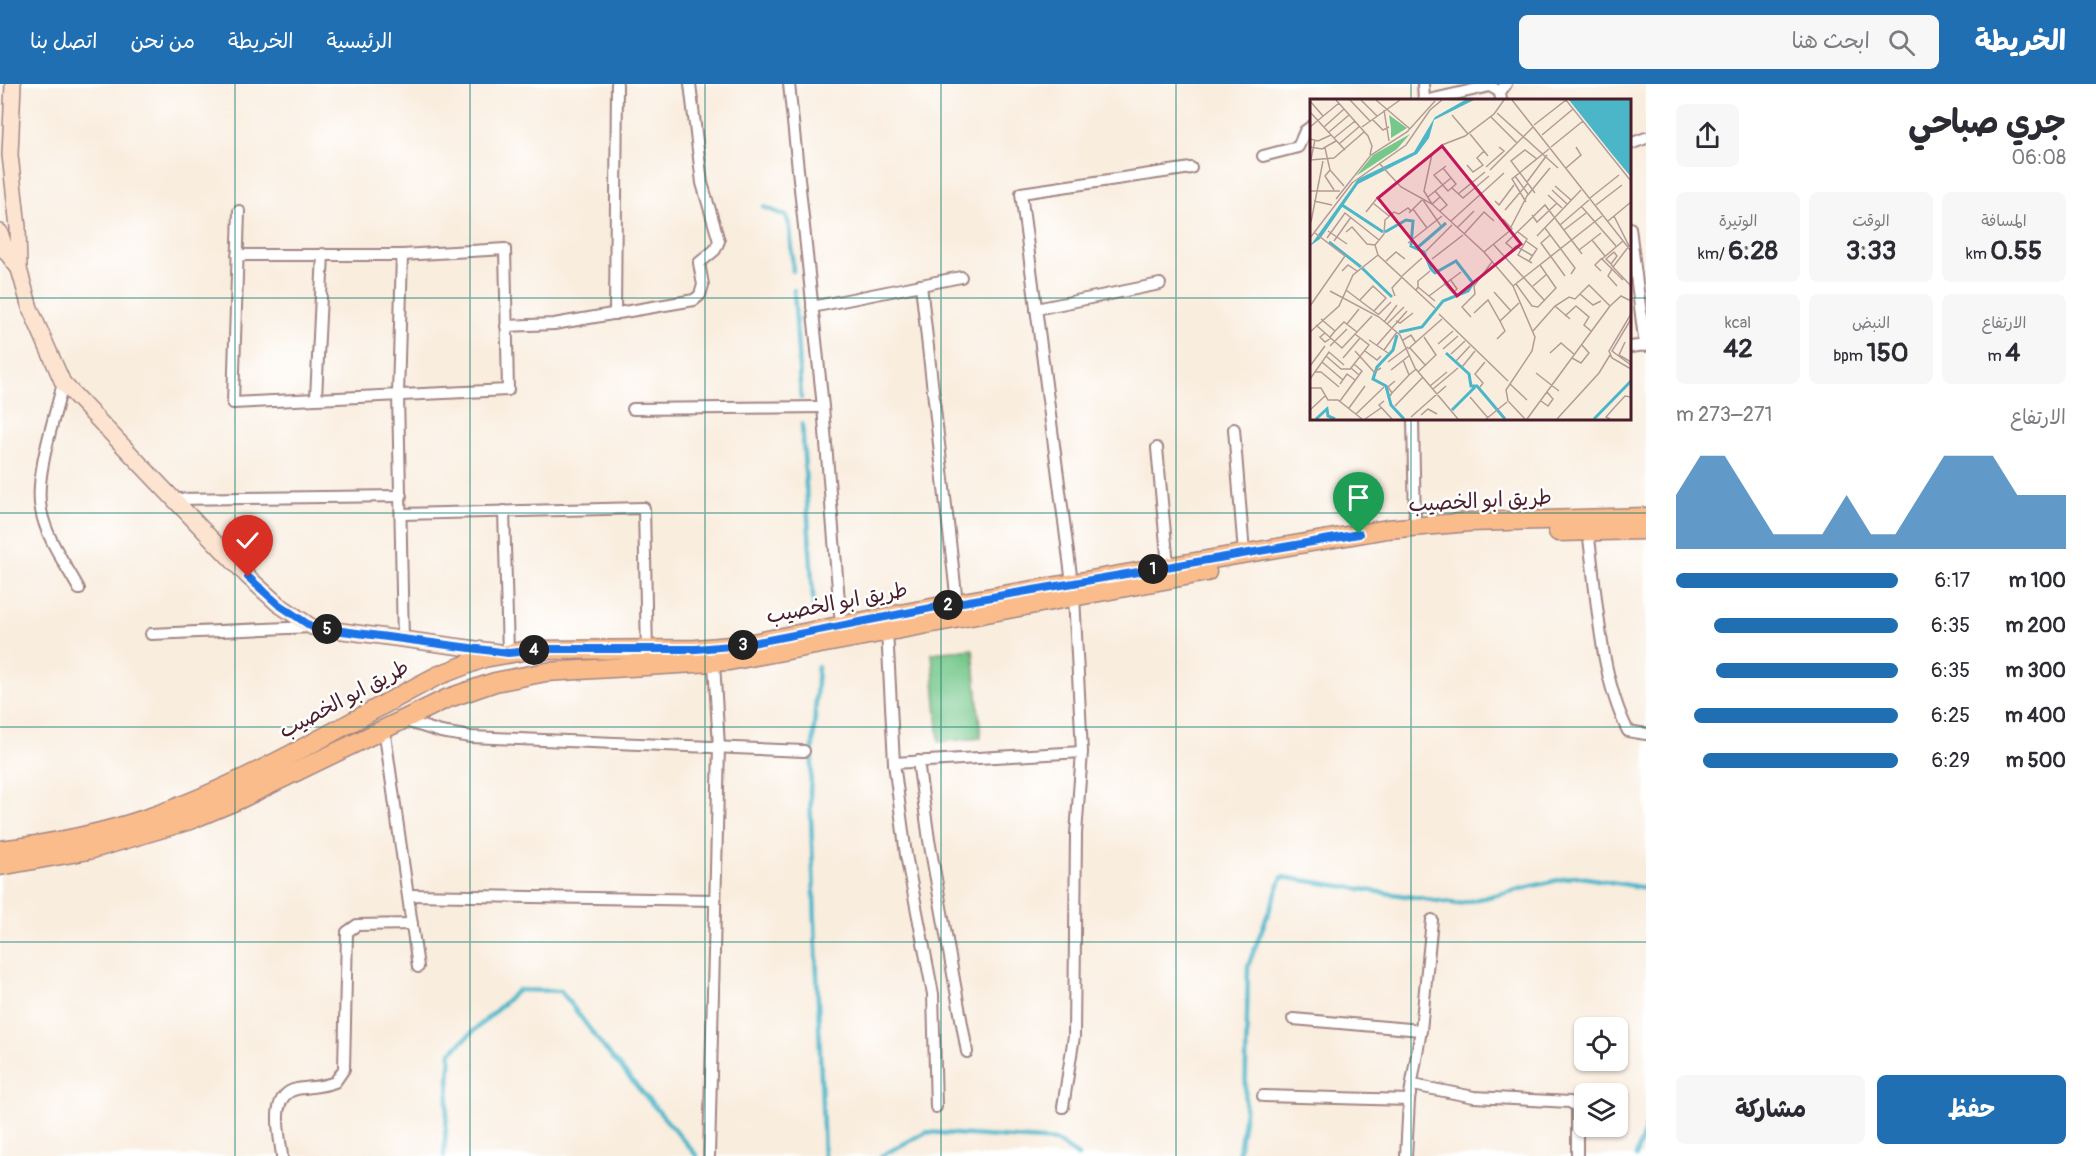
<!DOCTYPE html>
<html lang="ar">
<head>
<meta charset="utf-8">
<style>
  body { margin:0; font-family:Pangolin,"Playpen Sans Arabic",sans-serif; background:#f7f7f7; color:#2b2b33; direction:rtl; height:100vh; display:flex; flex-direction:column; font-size:22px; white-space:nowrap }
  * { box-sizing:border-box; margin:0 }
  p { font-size:20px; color:#7c7c81 }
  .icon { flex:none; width:33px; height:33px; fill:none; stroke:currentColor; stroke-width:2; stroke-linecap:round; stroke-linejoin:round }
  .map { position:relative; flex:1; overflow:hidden; direction:ltr }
  .sheet { display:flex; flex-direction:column; background:#fff; width:450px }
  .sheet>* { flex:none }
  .controls { position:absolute; left:1574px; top:933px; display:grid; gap:12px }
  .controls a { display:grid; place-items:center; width:54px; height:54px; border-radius:9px; background:#fff; box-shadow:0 2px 4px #0004; font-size:30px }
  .pin { position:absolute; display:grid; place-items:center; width:51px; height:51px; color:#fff; margin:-62px -26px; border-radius:50% 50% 50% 0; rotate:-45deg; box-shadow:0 0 6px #0007 }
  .pin .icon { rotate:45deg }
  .km { position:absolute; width:30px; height:30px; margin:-15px; border-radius:50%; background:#222; color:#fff; font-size:16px; line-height:30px; text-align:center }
  .round { display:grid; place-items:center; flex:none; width:63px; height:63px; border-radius:9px; background:#f7f7f7 }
  .head { display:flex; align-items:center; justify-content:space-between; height:102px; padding:0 30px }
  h1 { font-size:33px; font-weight:700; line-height:45px }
  .figures { display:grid; grid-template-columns:repeat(3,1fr); gap:9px; height:102px; padding:6px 30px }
  .figures div { display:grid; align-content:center; border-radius:9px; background:#f7f7f7; text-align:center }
  .figures b { font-size:26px; font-weight:700 }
  .figures small { font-size:16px; font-weight:400 }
  .figures p { font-size:16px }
  .chart { height:168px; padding:12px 30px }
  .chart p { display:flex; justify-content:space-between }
  .chart svg { width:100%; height:108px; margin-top:6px; fill:#1f6fb2; opacity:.7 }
  .primary-button { display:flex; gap:12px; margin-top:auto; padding:12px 30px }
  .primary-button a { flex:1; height:69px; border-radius:9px; background:#1f6fb2; color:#fff; font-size:24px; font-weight:700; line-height:69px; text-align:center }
  .primary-button a+a { background:#f7f7f7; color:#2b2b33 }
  ul { padding:0 30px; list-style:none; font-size:20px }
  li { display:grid; grid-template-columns:96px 72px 1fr; align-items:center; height:45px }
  li i { height:15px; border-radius:8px; background:#1f6fb2 }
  header { display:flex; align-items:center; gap:36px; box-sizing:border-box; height:84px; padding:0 30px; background:#1f6fb2; color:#fff }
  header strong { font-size:28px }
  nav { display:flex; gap:33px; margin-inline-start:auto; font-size:21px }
  .search { width:420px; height:54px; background:#f7f7f7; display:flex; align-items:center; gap:15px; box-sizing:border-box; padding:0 21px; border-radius:9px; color:#7c7c81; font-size:22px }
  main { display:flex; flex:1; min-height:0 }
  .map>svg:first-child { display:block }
  .green { fill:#75c78a; stroke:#60735a; stroke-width:1.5 }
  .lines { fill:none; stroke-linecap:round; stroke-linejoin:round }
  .stream { stroke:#4cb6c9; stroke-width:4.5 }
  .street-casing { stroke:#a28684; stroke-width:14 }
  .secondary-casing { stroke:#a28684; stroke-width:18 }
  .primary-casing { stroke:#a28684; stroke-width:21 }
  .street { stroke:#fff; stroke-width:10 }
  .secondary { stroke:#fde4d1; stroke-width:15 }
  .primary { stroke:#fabc8b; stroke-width:18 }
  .route-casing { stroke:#fff; stroke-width:12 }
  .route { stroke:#1a73e8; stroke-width:8 }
  .grid { fill:none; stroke:#0f766e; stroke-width:1.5; stroke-opacity:0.55 }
  .labels { text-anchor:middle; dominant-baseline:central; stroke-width:5; stroke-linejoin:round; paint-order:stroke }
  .street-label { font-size:21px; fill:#4a1f2b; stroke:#fff }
  .inset-river { fill:none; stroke:#4cb6c9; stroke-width:3 }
  .inset-road { fill:none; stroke:#b39b96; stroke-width:1.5 }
  .view { fill:#c2185b; fill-opacity:0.15; stroke:#c2185b; stroke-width:3 }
  .inset-edge { fill:none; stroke:#4a1f2b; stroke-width:3 }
</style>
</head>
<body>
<header>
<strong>الخريطة</strong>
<div class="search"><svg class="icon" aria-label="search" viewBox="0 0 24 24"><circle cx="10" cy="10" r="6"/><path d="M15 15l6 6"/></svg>ابحث هنا</div>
<nav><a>الرئيسية</a><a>الخريطة</a><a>من نحن</a><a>اتصل بنا</a></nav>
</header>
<main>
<section class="sheet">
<div class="head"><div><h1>جري صباحي</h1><p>06:08</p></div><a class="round"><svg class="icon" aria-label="share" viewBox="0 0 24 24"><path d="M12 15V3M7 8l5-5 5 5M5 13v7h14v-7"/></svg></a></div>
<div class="figures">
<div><p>المسافة</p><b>0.55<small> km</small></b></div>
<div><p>الوقت</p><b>3:33</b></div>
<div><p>الوتيرة</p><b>6:28<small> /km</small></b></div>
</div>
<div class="figures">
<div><p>الارتفاع</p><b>4<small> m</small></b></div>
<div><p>النبض</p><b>150<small> bpm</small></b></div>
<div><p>kcal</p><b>42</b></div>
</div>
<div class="chart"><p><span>الارتفاع</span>271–273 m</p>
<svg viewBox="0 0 160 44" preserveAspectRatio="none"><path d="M0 44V22L10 6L20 6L30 22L40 38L50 38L60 38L70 22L80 38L90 38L100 22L110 6L120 6L130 6L140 22L150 22L160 22V44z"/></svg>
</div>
<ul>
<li><b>100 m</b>6:17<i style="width:100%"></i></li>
<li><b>200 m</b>6:35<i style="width:83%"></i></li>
<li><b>300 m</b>6:35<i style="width:82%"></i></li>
<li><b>400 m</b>6:25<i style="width:92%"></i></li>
<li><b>500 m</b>6:29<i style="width:88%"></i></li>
</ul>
<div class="primary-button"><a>حفظ</a><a>مشاركة</a></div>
</section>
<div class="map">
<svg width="1646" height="1072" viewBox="0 0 1646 1072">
  <rect width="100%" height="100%" fill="#fff"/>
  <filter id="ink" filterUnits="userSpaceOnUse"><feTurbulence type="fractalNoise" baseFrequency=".0167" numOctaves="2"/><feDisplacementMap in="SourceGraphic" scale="12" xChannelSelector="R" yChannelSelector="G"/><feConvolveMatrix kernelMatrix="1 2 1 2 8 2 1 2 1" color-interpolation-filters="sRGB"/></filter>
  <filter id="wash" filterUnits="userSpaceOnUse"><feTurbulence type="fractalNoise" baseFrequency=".008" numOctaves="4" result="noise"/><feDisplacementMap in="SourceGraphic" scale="24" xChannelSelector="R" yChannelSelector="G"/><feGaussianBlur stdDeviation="1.35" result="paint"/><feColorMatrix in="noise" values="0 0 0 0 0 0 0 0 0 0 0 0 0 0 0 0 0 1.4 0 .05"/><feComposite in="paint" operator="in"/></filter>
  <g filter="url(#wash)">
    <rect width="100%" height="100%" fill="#f9edde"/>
    <path class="green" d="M973 565 981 654 939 658 932 569Z"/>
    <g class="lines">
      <g class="stream">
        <path d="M764 123 786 132 790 143 793 187"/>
        <path d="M794 206 801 314"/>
        <path d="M802 340 814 527"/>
        <path d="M818 582 810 708 824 1072"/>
        <path d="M444 1072 451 968 518 906 561 907 604 964 697 1072"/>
        <path d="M881 1072 926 1048 1056 1057 1078 1072"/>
        <path d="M1238 1072 1245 1029 1248 882 1282 793 1458 820 1575 792 1646 804"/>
        <path d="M1636 1072 1646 1043"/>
      </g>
    </g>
  </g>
  <g filter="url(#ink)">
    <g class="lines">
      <defs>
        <g id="street">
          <path d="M789 0 823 323 841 541"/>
          <path d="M1423 0 1424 16"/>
          <path d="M1429 16 1490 2 1500 8"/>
          <path d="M1501 16 1500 8 1506 0"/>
          <path d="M1630 60 1646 54"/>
          <path d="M1263 72 1298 63 1305 47 1312 42"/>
          <path d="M1630 144 1645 262"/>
          <path d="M237 171H402L505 165 508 306 233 319 239 127"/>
          <path d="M402 171 398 310 403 557"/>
          <path d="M921 201 957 519"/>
          <path d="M812 223 961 193"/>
          <path d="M1036 225 1160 200"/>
          <path d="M615 230 617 0"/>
          <path d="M506 242 554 240 694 216 700 211 703 201 699 179 715 166 719 157 702 99 690 0"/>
          <path d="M1630 263 1646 261"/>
          <path d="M63 299C55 333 34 393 41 426 46 454 66 481 79 505"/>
          <path d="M316 314 323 170"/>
          <path d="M633 325 823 323"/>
          <path d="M1413 334 1415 442"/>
          <path d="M1234 345 1244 469"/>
          <path d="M1157 364 1168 482"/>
          <path d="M175 415 401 412"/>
          <path d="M504 427 508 569"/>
          <path d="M402 430 644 424 647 570"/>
          <path d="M1588 447C1597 511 1599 590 1628 647L1646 650"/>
          <path d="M1072 499 1021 109 1191 84"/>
          <path d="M887 546 894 679 906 771 933 910 936 1023"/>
          <path d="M151 550 312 543"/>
          <path d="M402 636 441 648 471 653 804 667"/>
          <path d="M384 644 418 883"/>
          <path d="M918 677 929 756 967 968"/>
          <path d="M894 679 1082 668"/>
          <path d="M409 811 715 816"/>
          <path d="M1293 935 1421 946"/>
          <path d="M1413 1001 1474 1013 1570 1018 1577 1023V1072"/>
          <path d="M1263 1012 1409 1016"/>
          <path d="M1063 1023 1074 952 1076 750 1082 668 1074 512"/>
          <path d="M282 1072C280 1051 268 1011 297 1005 309 1003 323 1003 335 998L344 985 347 848 357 841 412 840"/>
          <path d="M709 1072 719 663 714 579"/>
          <path d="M1406 1072 1409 1016 1421 946 1432 836"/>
        </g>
        <g id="secondary">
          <path d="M13 0 10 71 18 143 19 185 30 224 63 299 248 493 278 520 312 543 499 568"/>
          <path d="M0 148 6 168 19 185"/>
        </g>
        <g id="primary">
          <path d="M1558 448 1646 446"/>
          <path d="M0 766C52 760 102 750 151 733 249 699 345 640 437 592L484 574 529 566 696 565 742 561 957 519 1387 445 1470 438 1646 433"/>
          <path d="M0 782 89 766 190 736 240 715 446 615 495 598 546 588 729 577 1207 488"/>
        </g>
      </defs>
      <use href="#street" class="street-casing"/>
      <use href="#secondary" class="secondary-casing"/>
      <use href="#primary" class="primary-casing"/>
      <use href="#street" class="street"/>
      <use href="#secondary" class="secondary"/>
      <use href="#primary" class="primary"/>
    </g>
  </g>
  <g class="lines" filter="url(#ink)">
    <defs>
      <path id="route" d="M248 493 278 520 312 543 508 569 550 565H696L742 561 957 519 1359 450"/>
    </defs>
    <use href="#route" class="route-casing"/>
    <use href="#route" class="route"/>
  </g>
  <path class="grid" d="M235 0V1072M470 0V1072M705 0V1072M941 0V1072M1176 0V1072M1411 0V16M0 214H1312M1630 214H1646M1411 334V1072M0 429H1646M0 643H1646M0 858H1646"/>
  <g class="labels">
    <g class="street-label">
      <text transform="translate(1480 417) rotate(-3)">طريق ابو الخصيب</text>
      <text transform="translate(837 519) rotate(-11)">طريق ابو الخصيب</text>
      <text transform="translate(344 615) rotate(-28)">طريق ابو الخصيب</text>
    </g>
  </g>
  <g transform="translate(1310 15)">
    <rect width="321" height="321" fill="#f9edde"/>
    <path d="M79 16 97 29 81 39V29ZM100 35 87 50 46 77 63 56Z" fill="#75c78a"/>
    <path d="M155 1H164L124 21 119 39 107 55 48 85 10 140 0 147 48 80 104 53 125 18ZM259 1H321V78L302 55Z" fill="#4cb6c9"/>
    <path class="inset-river" d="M32 106 73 133M75 133 96 121 103 122 101 147 114 153 121 170 125 174 146 162 163 184 158 192 133 202 112 228 89 233M19 143 51 168M107 149 136 124M52 169 82 198M87 236 83 251 67 268 63 280 76 287 81 306 94 320M136 254 159 275 161 287H167L195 320M142 311 165 288M6 320 17 310 18 317 25 320M284 320 321 282"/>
    <path class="inset-road" d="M26 1 58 37 62 47 60 56M40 1 60 22M51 1 67 17M66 1 100 30M202 1 321 152M0 2 13 17M74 11 79 42M0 13 35 51M187 14 248 69M142 16 158 35M181 18 207 44M62 20 73 31 79 28M224 26 256 1 321 82M0 28 29 4M14 28 34 10M52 28 90 1M19 33 39 16M160 35 178 57M232 36 263 10M24 39 45 22M0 40 8 42 21 36M29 45 50 27M0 48 12 50 26 42M241 48 273 22M15 49 20 71 34 87M0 61 24 59 54 33M69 64 91 88 122 105 174 153 203 187 225 238 222 252 196 291 198 302 215 320M0 65 5 41M157 66 163 73 173 66 167 59 174 52M176 68 194 52 189 48M133 69 146 85 138 92 124 76 136 67M256 69 271 56 266 48M20 71 15 77 24 91M180 71 223 28M205 77 218 95M217 83 237 56M245 87 261 101M142 89 153 99 179 77M242 91 257 105M0 92H30M125 92 137 106 130 112M225 94 201 62 215 51 227 60M148 95 175 73M238 96 252 109M118 98 141 79M130 98 122 105 114 92 122 55 132 46 155 37 184 15 194 1M280 99 309 76M26 100 61 56 97 33 125 2M113 101 131 127M4 102 22 106M185 102 189 106 204 86M216 103 202 80 239 50M63 104 79 117M286 106 312 86M271 107 306 147M103 110 117 129M195 111 218 84M101 112 98 109 89 115 84 113 75 121 74 135 65 146 68 156 125 209M56 113 68 98M99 114 112 101M222 116 227 123 247 104M304 117 319 147 303 168 321 187M141 122 194 74M298 122 321 103M1 123 13 62M250 126 279 101M201 128 217 97 240 69M147 129 164 112M235 129 265 169 261 175M254 131 276 114M18 132 37 145M36 133 42 128 57 145 65 146M208 133 217 140 208 156 222 164M154 135 174 113 184 122M240 136 231 144 255 177M227 137 271 91M0 139 42 84 96 46 120 11 132 1M17 139 35 114 69 141M282 141 295 157M24 142 41 118M216 142 227 150 219 162M313 142 292 160 313 181M98 144 132 117M183 145 235 202M203 150 196 144 235 106 272 155M269 151 291 134M116 152 142 126M174 153 202 130 193 120M196 157 206 147 223 157M122 160 153 136M76 162 86 153 95 160M301 165 307 157 304 153 296 160 301 165 303 168M302 170 298 177 307 187M32 172 38 166 47 172M291 172 285 166 292 159M92 177 112 159M134 184 143 194 147 190 140 180M206 185 222 207 228 208 246 189 230 166M203 187 292 117M223 187 237 175M108 188V182L120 172M36 191 69 216M106 191 108 188 125 202M20 192 69 218 90 236 105 269 148 320M184 193 201 212M270 195 283 206 291 202M85 197 82 189 92 178M119 197 151 173M50 201 63 187 76 199 64 212M0 207 35 157 5 134M245 207 260 220M164 214 178 201 190 222 209 204M129 215 198 282M321 215 299 252 302 259 321 270M68 216 81 203M255 217 266 207 279 218 274 226 281 232M161 218 152 208 165 195 164 187 182 163M11 220 25 232 20 238M321 220 302 252 321 266M86 222 90 224 103 214M74 223 87 206M37 225 49 210M77 225 94 208M6 226 32 249 62 217M25 232 34 223 47 233M223 232 245 207 259 198 265 200 279 186 300 207 311 197 321 202M0 233 29 207 43 176 68 156M15 234 10 238 15 243 21 239M45 235 59 246 41 269 49 276M187 240 195 232 190 222M59 241 78 254M93 241 101 236 106 244M315 243 309 256 321 263M128 245 143 232M67 246 97 212M20 247 37 230M100 249 116 267M98 250 132 220M133 250 148 237M74 251 87 233M45 252 64 273 71 269M55 252 67 261 71 257M240 254 251 244 265 256M141 255 155 242M16 257 31 270H41M33 259 50 239M262 259 271 264 279 254 272 246M93 261 99 276 106 270M146 262 160 247M12 263 33 281M78 263 98 248M0 267 15 247M152 268 165 252M81 271 100 256M5 273H11L29 288M108 273 126 256 114 238M226 274 249 292M0 280 19 253 34 266M30 285 37 275 45 281M200 285 217 301M120 287 137 273M170 288 173 284 165 275 175 263M0 289H11L18 301H28L52 320M123 290 148 269M82 294 99 276M80 297 82 294 78 288 85 282M160 298 178 319M30 302 52 272 44 265M74 302 69 306 82 320M231 302 238 307 243 300 237 293M85 307 113 278M39 309 55 287M0 311 15 297M46 315 74 288M111 316 118 310 127 315M101 318 136 287M55 320 71 309M176 320 197 303M217 320 300 207M247 320 289 274 300 256M300 320 296 318 303 310 315 297 321 298"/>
    <path class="view" d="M132 47 211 145 147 197 68 99Z"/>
    <rect width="321" height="321" class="inset-edge"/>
  </g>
</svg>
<div class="controls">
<a><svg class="icon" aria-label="locate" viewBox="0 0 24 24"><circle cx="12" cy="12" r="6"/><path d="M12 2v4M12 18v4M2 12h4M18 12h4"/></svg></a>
<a><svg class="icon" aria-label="layers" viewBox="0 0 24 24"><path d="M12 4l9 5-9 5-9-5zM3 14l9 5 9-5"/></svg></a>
</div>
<div class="pin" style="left:1359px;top:450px;background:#1e9e55"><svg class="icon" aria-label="arrive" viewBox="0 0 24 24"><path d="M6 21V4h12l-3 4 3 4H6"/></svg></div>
<div class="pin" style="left:248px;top:493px;background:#d93025"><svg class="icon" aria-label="check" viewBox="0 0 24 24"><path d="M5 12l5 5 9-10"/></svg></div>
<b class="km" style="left:1153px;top:485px">1</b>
<b class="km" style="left:948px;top:521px">2</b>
<b class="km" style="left:743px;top:561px">3</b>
<b class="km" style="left:534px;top:566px">4</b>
<b class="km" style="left:327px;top:545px">5</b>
</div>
</main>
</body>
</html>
